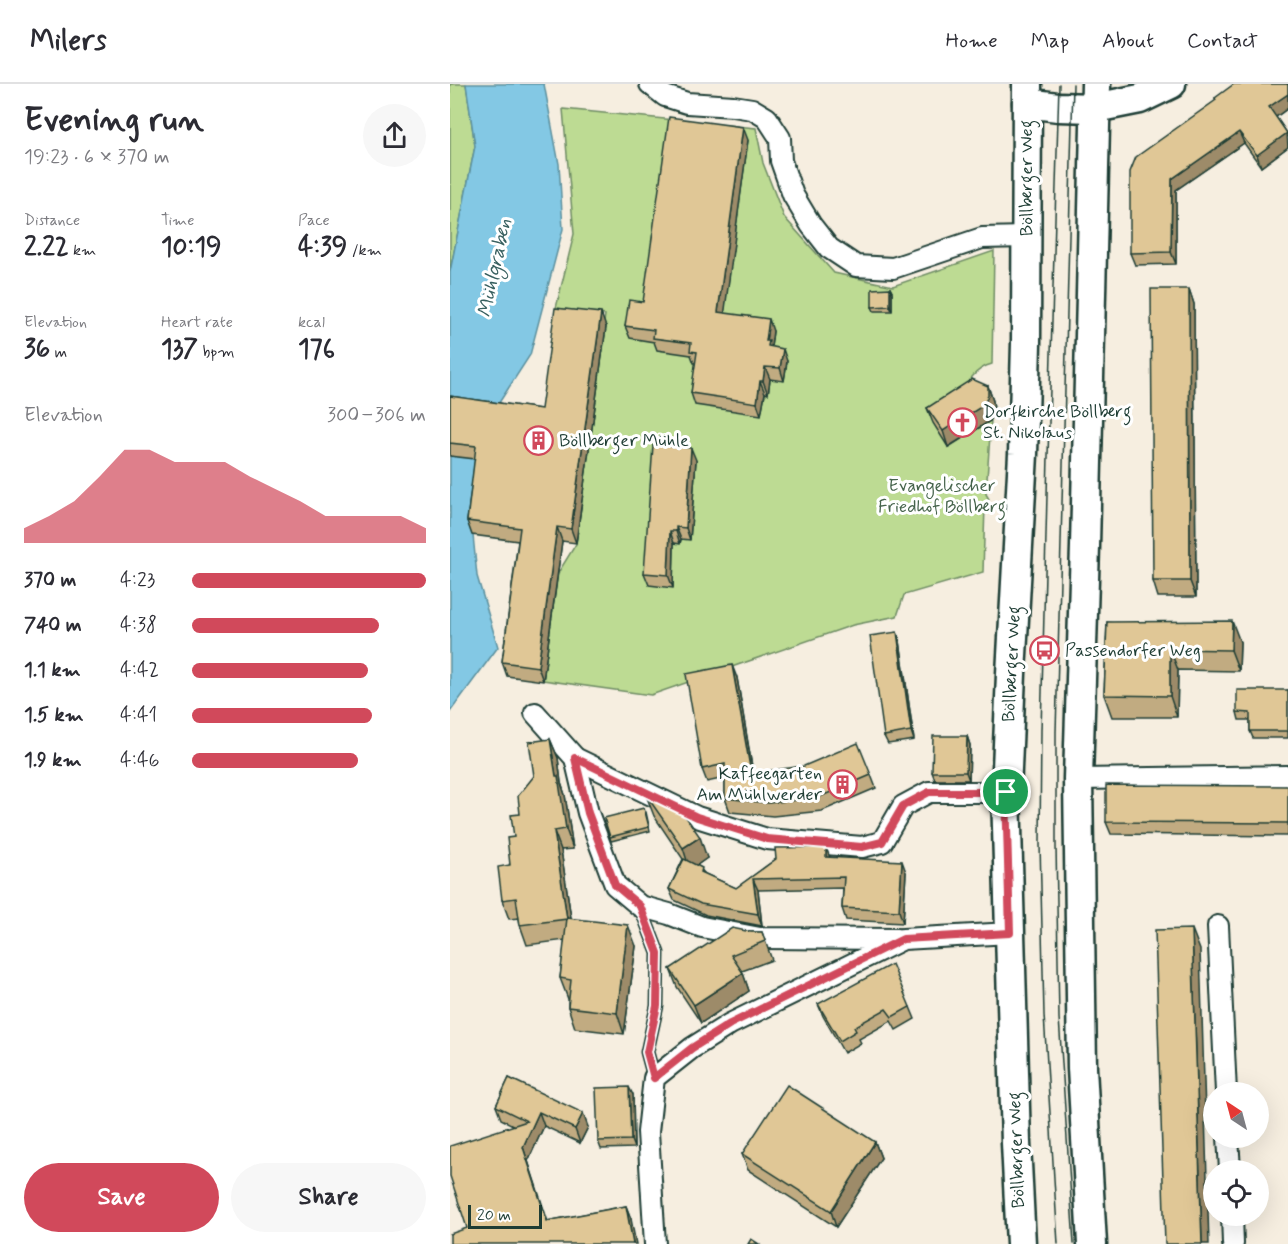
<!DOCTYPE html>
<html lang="en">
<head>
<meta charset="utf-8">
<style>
  body { margin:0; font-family:Mynerve,sans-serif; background:#f7f7f7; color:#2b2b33; height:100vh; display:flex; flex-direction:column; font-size:22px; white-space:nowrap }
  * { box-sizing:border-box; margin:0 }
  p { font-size:20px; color:#7c7c81 }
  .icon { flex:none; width:33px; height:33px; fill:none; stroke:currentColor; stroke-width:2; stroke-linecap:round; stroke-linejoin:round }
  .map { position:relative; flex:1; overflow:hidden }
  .drawer { display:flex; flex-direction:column; background:#fff; width:450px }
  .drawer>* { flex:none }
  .needle { width:39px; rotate:324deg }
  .tools { position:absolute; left:753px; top:998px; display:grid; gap:12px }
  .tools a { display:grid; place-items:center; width:66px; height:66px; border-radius:50%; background:#fff; box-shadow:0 6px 24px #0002; font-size:30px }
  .scale { position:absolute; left:18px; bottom:15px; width:74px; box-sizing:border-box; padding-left:6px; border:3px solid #1f3d34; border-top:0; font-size:16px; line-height:21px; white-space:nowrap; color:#1f3d34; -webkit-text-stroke:4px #fff; paint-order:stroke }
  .pin { position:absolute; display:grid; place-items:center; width:51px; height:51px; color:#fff; margin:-26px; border:3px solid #fff; border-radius:50%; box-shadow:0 2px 6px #0007 }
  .round { display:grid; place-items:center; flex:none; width:63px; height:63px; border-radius:32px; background:#f7f7f7 }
  .overview { display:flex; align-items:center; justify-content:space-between; height:102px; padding:0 24px }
  h1 { font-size:33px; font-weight:800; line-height:45px }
  .metrics { display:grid; grid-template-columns:repeat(3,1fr); gap:9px; height:102px; padding:6px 24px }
  .metrics div { display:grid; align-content:center }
  .metrics b { font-size:26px; font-weight:800 }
  .metrics small { font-size:16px; font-weight:400 }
  .metrics p { font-size:16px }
  .chart { height:168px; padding:12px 24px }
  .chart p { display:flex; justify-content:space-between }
  .chart svg { width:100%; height:108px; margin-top:6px; fill:#d1495b; opacity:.7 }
  .primary-button { display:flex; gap:12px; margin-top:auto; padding:12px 24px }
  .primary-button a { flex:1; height:69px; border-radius:36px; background:#d1495b; color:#fff; font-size:24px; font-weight:800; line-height:69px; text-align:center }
  .primary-button a+a { background:#f7f7f7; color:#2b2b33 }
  ul { padding:0 24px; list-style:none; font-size:20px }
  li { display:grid; grid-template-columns:96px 72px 1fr; align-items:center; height:45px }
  li i { height:15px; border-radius:8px; background:#d1495b }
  header { display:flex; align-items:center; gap:36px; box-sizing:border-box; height:84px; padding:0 30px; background:#fff; border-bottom:2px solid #e1e1e2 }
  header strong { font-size:28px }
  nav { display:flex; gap:33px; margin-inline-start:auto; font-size:21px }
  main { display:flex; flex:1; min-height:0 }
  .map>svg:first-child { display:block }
  .green { fill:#bddb93; stroke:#6e8c64; stroke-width:1.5 }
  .water { fill:#83c8e4; stroke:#5b909e; stroke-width:1.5 }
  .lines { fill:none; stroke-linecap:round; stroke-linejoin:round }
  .lane-casing { stroke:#1f3d34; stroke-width:15 }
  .street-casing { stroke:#1f3d34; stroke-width:24 }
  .secondary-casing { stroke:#1f3d34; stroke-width:33 }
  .lane { stroke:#fff; stroke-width:10 }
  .street { stroke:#fff; stroke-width:20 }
  .secondary { stroke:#fff; stroke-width:28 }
  .tram { stroke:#1f3d34; stroke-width:1.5 }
  .wall { fill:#c1ab81; stroke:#1f3d34; stroke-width:1.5 }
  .shaded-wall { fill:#9d8b69; stroke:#1f3d34; stroke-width:1.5 }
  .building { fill:#e0c796; stroke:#1f3d34; stroke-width:1.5 }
  .route-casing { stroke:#fff; stroke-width:12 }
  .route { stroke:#d1495b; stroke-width:8 }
  .labels { text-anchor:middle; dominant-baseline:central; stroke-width:6; stroke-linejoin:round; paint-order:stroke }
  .street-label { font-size:18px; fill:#1f3d34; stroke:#fff }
  .poi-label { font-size:18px; fill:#1f3d34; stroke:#fff; text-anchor:start }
  .park-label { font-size:18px; fill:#46644c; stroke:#fff }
  .water-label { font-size:20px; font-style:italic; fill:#386060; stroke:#fff }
</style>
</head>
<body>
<header>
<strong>Milers</strong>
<nav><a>Home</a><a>Map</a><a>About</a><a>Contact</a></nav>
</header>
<main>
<section class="drawer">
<div class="overview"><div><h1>Evening run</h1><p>19:23 · 6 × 370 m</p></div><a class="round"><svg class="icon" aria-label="share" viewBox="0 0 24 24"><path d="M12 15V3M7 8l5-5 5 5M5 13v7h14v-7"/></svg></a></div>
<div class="metrics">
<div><p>Distance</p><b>2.22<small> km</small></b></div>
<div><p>Time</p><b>10:19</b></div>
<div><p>Pace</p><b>4:39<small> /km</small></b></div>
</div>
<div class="metrics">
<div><p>Elevation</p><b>36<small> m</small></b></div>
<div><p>Heart rate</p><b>137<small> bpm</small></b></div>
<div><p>kcal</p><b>176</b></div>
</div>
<div class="chart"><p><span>Elevation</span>300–306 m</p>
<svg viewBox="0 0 160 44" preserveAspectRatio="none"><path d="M0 44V38L10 33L20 27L30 17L40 6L50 6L60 11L70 11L80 11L90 17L100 22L110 27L120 33L130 33L140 33L150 33L160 38V44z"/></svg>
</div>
<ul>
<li><b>370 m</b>4:23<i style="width:100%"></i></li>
<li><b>740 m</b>4:38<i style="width:80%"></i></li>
<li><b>1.1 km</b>4:42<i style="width:75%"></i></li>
<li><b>1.5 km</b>4:41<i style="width:77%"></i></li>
<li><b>1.9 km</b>4:46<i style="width:71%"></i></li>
</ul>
<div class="primary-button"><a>Save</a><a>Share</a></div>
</section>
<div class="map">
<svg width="838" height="1160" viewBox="0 0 838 1160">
  <rect width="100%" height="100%" fill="#f6eee0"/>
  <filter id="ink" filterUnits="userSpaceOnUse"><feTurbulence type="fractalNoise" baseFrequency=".0167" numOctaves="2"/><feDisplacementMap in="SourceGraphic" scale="12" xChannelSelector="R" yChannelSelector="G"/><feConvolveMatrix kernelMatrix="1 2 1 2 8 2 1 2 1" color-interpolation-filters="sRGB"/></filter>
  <g filter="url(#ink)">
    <g class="green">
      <path d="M0 0H16L25 62 0 188Z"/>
      <path d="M113 25 306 44 313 79 334 133 384 189 443 202 544 167 542 280C533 282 528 286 522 293L499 363 541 336 536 410 539 415 535 421 533 488 454 511 447 532 403 541 201 611 93 596 108 489 126 460 155 231 106 224 124 150Z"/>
    </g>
    <path class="water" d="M16 0H94L109 80 113 145 80 271 41 331 22 441 27 492 48 563 0 628V188L25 62Z"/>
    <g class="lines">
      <defs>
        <path id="lane" d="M190 822 208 869 207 922 197 968 204 994"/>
        <g id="street">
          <path d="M200 0 215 12 237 19 283 22 302 25 317 34 330 54 331 77 343 111 361 141 379 164 406 182 443 184 532 154 577 153"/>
          <path d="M85 629 125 674 138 729 165 801 190 822 219 830 252 843 310 854 447 855"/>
          <path d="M125 674 247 733 317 755 412 763 432 758 453 722 479 708H556"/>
          <path d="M628 695 838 692"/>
          <path d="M768 842 776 1008"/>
          <path d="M778 1053 780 1086"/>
          <path d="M782 1131 783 1160"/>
          <path d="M205 1160 198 1048 204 994 242 964 280 940 453 855 560 849"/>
        </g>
        <g id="secondary">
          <path d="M577 19 608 23 645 24 690 15 721 0"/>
          <path d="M571 1160 566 1059 556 708 561 590 573 370 576 259 577 0"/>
          <path d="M642 1160 632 984 628 695 635 462 646 0"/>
        </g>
      </defs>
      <use href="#lane" class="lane-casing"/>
      <use href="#street" class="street-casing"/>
      <use href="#secondary" class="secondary-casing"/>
      <use href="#lane" class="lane"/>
      <use href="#street" class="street"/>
      <use href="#secondary" class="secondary"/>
      <g class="tram">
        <path d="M623 0 606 648V762L609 934 624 1160"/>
        <path d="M608 1160 594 931 590 760 591 647 598 372 609 0"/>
      </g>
    </g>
    <g class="wall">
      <path d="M838 0V24L826 33 837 49 838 63 811 83 794 59 726 106V180L685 181 680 169 766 16 765 14Z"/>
      <path d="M298 56 274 229 323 247 321 263 337 277 334 297 320 295 318 310 315 309 311 331 245 321 241 309 246 279H244L241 271 207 266 204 258 180 254 175 242 193 218Z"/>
      <path d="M440 204 442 208V227H424L422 223Z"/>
      <path d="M739 205 744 220 746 513H708L703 497Z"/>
      <path d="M156 243 126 459 112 457 93 597 57 592 52 578 68 457 22 451 17 437 25 375 0 372V312L91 325Z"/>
      <path d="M538 302 543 317 544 327 540 337 498 363 483 339 477 324Z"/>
      <path d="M246 376 240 456 231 455 230 460 224 459 223 504 199 501 194 489Z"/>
      <path d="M657 538 790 558 789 587 728 586 727 633H662L654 611Z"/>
      <path d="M447 548 450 557 464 656 438 660 434 652Z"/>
      <path d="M287 594 303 688 421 691 426 704 372 727 323 732 280 728 275 714V694L257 698 252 685Z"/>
      <path d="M838 606V654H803L800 647V636H789L787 628Z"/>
      <path d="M517 652 520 661 519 696H485L482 688Z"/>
      <path d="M100 655 108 674 111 699 115 711 123 765 111 766 121 834 186 862 174 950 125 944 118 923V915L110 894 115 856 77 861 70 841 69 834 59 835 52 816 70 730 84 692Z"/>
      <path d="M838 702V752L661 750 656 738Z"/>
      <path d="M196 711 257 774 247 781 255 790 286 804 326 775 380 773 456 788 453 839 396 836 392 824 393 804 308 806 312 842 256 831 224 816 219 805 233 775 204 732Z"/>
      <path d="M196 728 200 747 161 757 154 734Z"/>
      <path d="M301 848H312L322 876 292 887 299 907 251 939 227 903 220 885Z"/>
      <path d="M368 920 460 923 465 935 446 946 441 937 409 955 411 959 394 969 373 932Z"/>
      <path d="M59 994 138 1043 130 1059 94 1042 78 1077 97 1137 176 1122 181 1135 17 1144 63 1041 51 1035 46 1022Z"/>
      <path d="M183 1011 184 1064 151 1065 148 1057Z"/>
      <path d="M425 1058 431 1074 386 1143 298 1086 292 1070Z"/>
    </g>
    <g class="shaded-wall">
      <path d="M838 10V24L823 35 819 23Z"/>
      <path d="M293 43 298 56 273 240 268 228Z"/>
      <path d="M789 48 794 59 726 106V180L721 168 722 95Z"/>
      <path d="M837 49 838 63 811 83 807 71Z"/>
      <path d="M440 204 442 208V227L440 222Z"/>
      <path d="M739 205 744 220 746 513 740 497Z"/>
      <path d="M151 229 156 243 126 459 121 445Z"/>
      <path d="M319 235 323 247 321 263 323 275 316 257Z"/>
      <path d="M333 265 337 277 334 297 330 284Z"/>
      <path d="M315 283 320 295 318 310 313 297Z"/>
      <path d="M310 297 315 309 311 331 307 319Z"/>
      <path d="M538 302 543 317 544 327 540 337 498 363 493 347Z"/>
      <path d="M241 364 246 376 240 456 236 444Z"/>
      <path d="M107 443 112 457 93 597 88 583Z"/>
      <path d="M226 443 231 455 230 460 226 447Z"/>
      <path d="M220 447 224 459 223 504 218 491Z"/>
      <path d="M782 537 790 558 789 587 781 566Z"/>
      <path d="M447 548 450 557 464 656 461 647Z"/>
      <path d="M720 565 728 586 727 633 720 612Z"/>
      <path d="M282 581 287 594 305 702 301 689Z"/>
      <path d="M517 652 520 661 519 696 516 688Z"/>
      <path d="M100 655 108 674 111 699 115 711 123 765 116 745 106 692Z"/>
      <path d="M104 747 111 766 124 855 117 835Z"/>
      <path d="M250 753 257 774 240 786 233 764Z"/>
      <path d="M376 763 380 774 376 773Z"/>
      <path d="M452 777 456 788 453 839 449 827Z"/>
      <path d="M303 795 308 806 312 842 308 830Z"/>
      <path d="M178 841 186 862 174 950 167 929Z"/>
      <path d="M742 845 750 866 759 1160H752Z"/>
      <path d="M293 889 299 907 251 939 244 921Z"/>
      <path d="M179 1003 183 1011 184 1064 181 1056Z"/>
      <path d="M89 1028 94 1042 78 1077 102 1150 73 1063Z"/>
      <path d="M133 1029 138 1043 130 1059 125 1045Z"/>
      <path d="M425 1058 431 1074 386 1143 381 1127Z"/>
      <path d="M176 1122 181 1135 186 1160H183Z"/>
    </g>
    <g class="building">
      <path d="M784 0H838V10L819 23 837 49 807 71 789 48 722 95 721 168 680 169V88L686 73 766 16 765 14Z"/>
      <path d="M219 33 293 43 268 228 319 235 316 257H319L318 262 333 265 330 284 315 283 313 297H310L307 319 241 309 247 268 240 267 241 259 203 254 204 246 175 242 179 216 193 218Z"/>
      <path d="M440 204V222L422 223V205Z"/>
      <path d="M701 205H739L740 497H703Z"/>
      <path d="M105 224 151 229 121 445 107 443 88 583 52 578 70 444 17 437 26 362 0 359V312L91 325Z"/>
      <path d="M522 295 538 302V311L534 321 493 347 477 324Z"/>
      <path d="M203 361 241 364 236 444 226 443V447H220L218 491 194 489Z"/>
      <path d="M782 537 781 566 720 565V612L654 611 657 538Z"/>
      <path d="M447 548 461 647 434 652 420 552Z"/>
      <path d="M282 581 301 689 354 682 408 659 421 691 367 714 318 719 275 714V680L252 685 236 590Z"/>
      <path d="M787 606H838V647H800V629L787 628Z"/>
      <path d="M483 652H517L516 688H482Z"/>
      <path d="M100 655 106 692H108L116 745 104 747 117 835 70 841 66 814 52 816 48 783 60 781 57 754 64 753 61 731 70 730 68 712 84 692 79 658Z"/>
      <path d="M656 701 838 702V739L656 738Z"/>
      <path d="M196 711 227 720 250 753 233 764Z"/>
      <path d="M194 724 199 743 160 753 154 734Z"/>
      <path d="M376 763V773L452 777 449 827 392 824 394 793 303 795 308 830 251 820 219 805 234 775 252 784 251 788 286 804 326 775 325 764Z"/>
      <path d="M117 834 178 841 167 929 118 923 121 896 110 894Z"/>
      <path d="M282 844 301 848H312L315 857 281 871 293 889 244 921 220 885Z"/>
      <path d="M742 845 752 1160H715L705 846Z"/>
      <path d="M442 880 460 923 442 933 436 925 404 943 406 947 390 957 368 920Z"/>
      <path d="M59 994 133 1029 125 1045 89 1028 73 1063 97 1137 176 1122 183 1160H0V1150L17 1144 0 1092V1062L77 1037 46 1022Z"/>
      <path d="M337 1001 425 1058 381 1127 292 1070Z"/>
      <path d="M179 1003 181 1056 148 1057 146 1004Z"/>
      <path d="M301 1155 309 1160H298Z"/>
    </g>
  </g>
  <g class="lines" filter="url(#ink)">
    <defs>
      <path id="route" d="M125 674 247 733 317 755 412 763 432 758 453 722 479 708H556L560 849 453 855 280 940 242 964 204 994 197 968 207 922 208 869 190 822 165 801 138 729Z"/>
    </defs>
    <use href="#route" class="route-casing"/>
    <use href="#route" class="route"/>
  </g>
  <defs>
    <symbol id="church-ring" viewBox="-11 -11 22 22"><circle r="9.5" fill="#fff" stroke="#d1495b" stroke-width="1.5"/><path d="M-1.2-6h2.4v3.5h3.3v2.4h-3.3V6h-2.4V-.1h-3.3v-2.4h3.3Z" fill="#d1495b"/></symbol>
    <symbol id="building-ring" viewBox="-11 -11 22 22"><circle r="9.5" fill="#fff" stroke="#d1495b" stroke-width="1.5"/><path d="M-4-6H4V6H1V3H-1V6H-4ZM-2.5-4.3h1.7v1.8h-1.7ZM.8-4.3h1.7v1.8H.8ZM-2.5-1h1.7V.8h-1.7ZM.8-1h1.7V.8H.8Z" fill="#d1495b"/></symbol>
    <symbol id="bus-ring" viewBox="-11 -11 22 22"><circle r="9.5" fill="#fff" stroke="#d1495b" stroke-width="1.5"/><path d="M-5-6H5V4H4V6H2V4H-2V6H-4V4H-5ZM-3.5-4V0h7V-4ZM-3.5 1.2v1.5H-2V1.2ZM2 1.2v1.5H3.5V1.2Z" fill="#d1495b"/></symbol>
  </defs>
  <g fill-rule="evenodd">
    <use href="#church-ring" x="496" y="322" width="33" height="33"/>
    <use href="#building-ring" x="72" y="340" width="33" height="33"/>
    <use href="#bus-ring" x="578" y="550" width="33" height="33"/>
    <use href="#building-ring" x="376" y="684" width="33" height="33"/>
  </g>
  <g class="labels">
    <g class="street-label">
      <text transform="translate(577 94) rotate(-90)">Böllberger Weg</text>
      <text transform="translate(562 580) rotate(-87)">Böllberger Weg</text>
      <text transform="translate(567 1066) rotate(-92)">Böllberger Weg</text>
    </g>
    <g class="poi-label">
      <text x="533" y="328">Dorfkirche Böllberg<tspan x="533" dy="21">St. Nikolaus</tspan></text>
      <text x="109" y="357">Böllberger Mühle</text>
      <text x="615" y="567">Passendorfer Weg</text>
      <text x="372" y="690" text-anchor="end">Kaffeegarten<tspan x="372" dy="21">Am Mühlwerder</tspan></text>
    </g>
    <g class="park-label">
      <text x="492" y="402">Evangelischer<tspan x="492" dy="21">Friedhof Böllberg</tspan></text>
    </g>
    <g class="water-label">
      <text transform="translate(45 184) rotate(-78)">Mühlgraben</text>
    </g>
  </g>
</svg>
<div class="tools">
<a><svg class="needle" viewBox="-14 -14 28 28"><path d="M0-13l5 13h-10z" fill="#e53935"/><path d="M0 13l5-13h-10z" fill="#7c7c81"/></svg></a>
<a><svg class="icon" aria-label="locate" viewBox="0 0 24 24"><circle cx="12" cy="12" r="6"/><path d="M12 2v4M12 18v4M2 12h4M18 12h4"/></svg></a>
</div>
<div class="scale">20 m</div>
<div class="pin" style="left:556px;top:708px;background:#1e9e55"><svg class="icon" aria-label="arrive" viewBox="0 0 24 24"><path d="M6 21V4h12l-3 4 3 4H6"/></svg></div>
</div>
</main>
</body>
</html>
